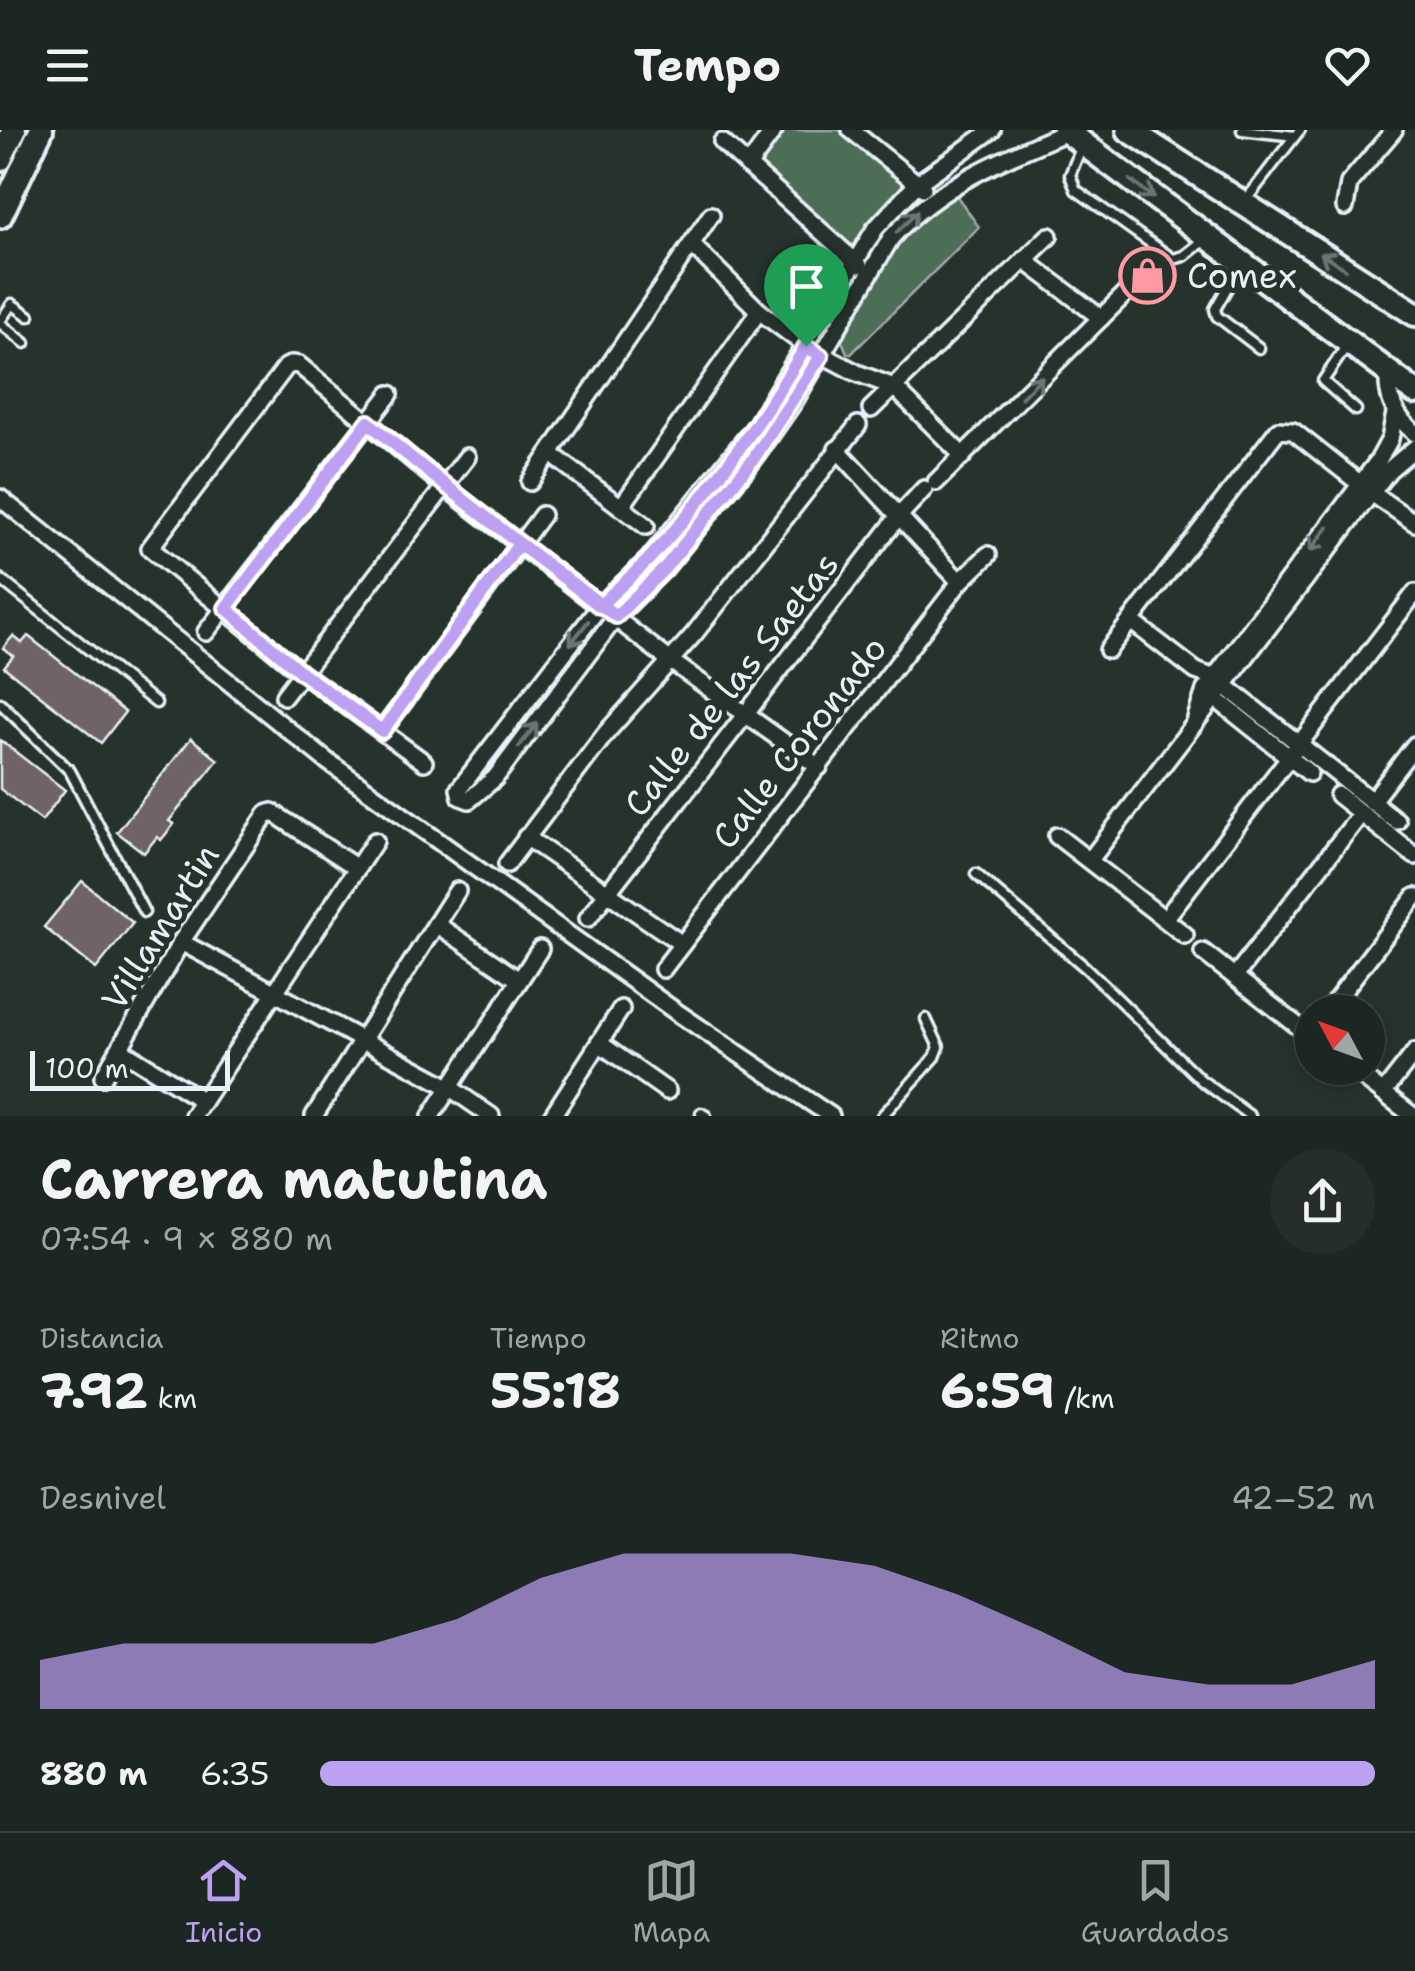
<!DOCTYPE html>
<html lang="es">
<head>
<meta charset="utf-8">
<style>
  body { margin:0; font-family:"Shantell Sans",sans-serif; background:#252e2a; color:#f1f3f6; height:100vh; display:flex; flex-direction:column; font-size:38px; white-space:nowrap }
  * { box-sizing:border-box; margin:0 }
  p { font-size:32px; color:#a0a5a5 }
  .icon { flex:none; width:55px; height:55px; fill:none; stroke:currentColor; stroke-width:2; stroke-linecap:round; stroke-linejoin:round }
  .map { position:relative; height:986px; overflow:hidden }
  .side { display:flex; flex-direction:column; background:#1c2622; flex:1 }
  .side>* { flex:none }
  .needle { width:65px; rotate:311deg }
  .buttons { position:absolute; left:1295px; top:865px; display:grid; gap:20px }
  .buttons a { display:grid; place-items:center; width:90px; height:90px; border-radius:50%; background:#1c2622; box-shadow:0 5px 15px #0003,0 0 0 2px #3a4340; font-size:50px }
  .scale { position:absolute; left:30px; bottom:25px; width:200px; box-sizing:border-box; padding-left:10px; border:5px solid #e8f1f8; border-top:0; font-size:28px; line-height:35px; white-space:nowrap; color:#e8f1f8; -webkit-text-stroke:8px #26332d; paint-order:stroke }
  .pin { position:absolute; display:grid; place-items:center; width:85px; height:85px; color:#fff; margin:-102px -42px; border-radius:50% 50% 50% 0; rotate:-45deg; box-shadow:0 0 10px #0007 }
  .pin .icon { rotate:45deg }
  .round { display:grid; place-items:center; flex:none; width:105px; height:105px; border-radius:52px; background:#252e2a }
  .headline { display:flex; align-items:center; justify-content:space-between; height:170px; padding:0 40px }
  h1 { font-size:55px; font-weight:700; line-height:75px }
  .stats { display:grid; grid-template-columns:repeat(3,1fr); gap:15px; height:170px; padding:10px 40px }
  .stats div { display:grid; align-content:center }
  .stats b { font-size:50px; font-weight:700 }
  .stats small { font-size:28px; font-weight:400 }
  .stats p { font-size:28px }
  .chart { height:280px; padding:20px 40px }
  .chart p { display:flex; justify-content:space-between }
  .chart svg { width:100%; height:180px; margin-top:10px; fill:#bca0f2; opacity:.7 }
  ul { padding:0 40px; list-style:none; font-size:32px }
  li { display:grid; grid-template-columns:160px 120px 1fr; align-items:center; height:75px }
  li i { height:25px; border-radius:12px; background:#bca0f2 }
  header { display:flex; justify-content:space-between; align-items:center; height:130px; padding:0 40px; background:#1c2622; font-size:45px; font-weight:700 }
  .tab-bar { display:flex; justify-content:space-around; align-items:center; height:140px; border-top:2px solid #3a4340; background:#1c2622; font-size:28px; color:#a0a5a5 }
  .tab-bar a { display:grid; justify-items:center; gap:5px }
  .tab-bar .current { color:#bca0f2 }
  .map>svg:first-child { display:block }
  .green { fill:#4e6d57; stroke:#9bafa8; stroke-width:2.5 }
  .building { fill:#706467; stroke:#e8f1f8; stroke-width:2.5 }
  .lines { fill:none; stroke-linecap:round; stroke-linejoin:round }
  .lane-casing { stroke:#e8f1f8; stroke-width:15 }
  .street-casing { stroke:#e8f1f8; stroke-width:22 }
  .primary-casing { stroke:#e8f1f8; stroke-width:30 }
  .lane { stroke:#26332d; stroke-width:8 }
  .street { stroke:#26332d; stroke-width:15 }
  .primary { stroke:#26332d; stroke-width:22 }
  .oneway { stroke:#6a7674 }
  .route-casing { stroke:#fff; stroke-width:20 }
  .route { stroke:#bca0f2; stroke-width:12 }
  .labels { text-anchor:middle; dominant-baseline:central; stroke-width:10; stroke-linejoin:round; paint-order:stroke }
  .poi-label { font-size:35px; fill:#e8f1f8; stroke:#26332d; text-anchor:start }
  .street-label { font-size:35px; fill:#e8f1f8; stroke:#26332d }
</style>
</head>
<body>
<header><svg class="icon" aria-label="menu" viewBox="0 0 24 24"><path d="M4 6h16M4 12h16M4 18h16"/></svg>Tempo<svg class="icon" aria-label="heart" viewBox="0 0 24 24"><path d="M12 20l-8-8c-3-5 5-10 8-4 3-6 11-1 8 4z"/></svg></header>
<div class="map">
<svg width="1415" height="986" viewBox="0 0 1415 986">
  <rect width="100%" height="100%" fill="#26332d"/>
  <filter id="ink" filterUnits="userSpaceOnUse"><feTurbulence type="fractalNoise" baseFrequency=".01" numOctaves="2"/><feDisplacementMap in="SourceGraphic" scale="20" xChannelSelector="R" yChannelSelector="G"/><feConvolveMatrix kernelMatrix="1 2 1 2 8 2 1 2 1" color-interpolation-filters="sRGB"/></filter>
  <g filter="url(#ink)">
    <g class="green">
      <path d="M783 0H839L906 53 852 120 760 35Z"/>
      <path d="M956 65 979 97 851 224 847 223 842 211C871 160 900 92 956 65Z"/>
    </g>
    <g class="building">
      <path d="M13 506 22 513 28 506 125 582 101 613 4 537 13 526 3 518Z"/>
      <path d="M191 608 218 630 169 691 174 694 161 710 157 707 144 723 117 702Z"/>
      <path d="M0 610 65 660 42 691 0 659Z"/>
      <path d="M82 751 133 793 96 839 44 797Z"/>
    </g>
    <g class="lines">
      <defs>
        <g id="lane">
          <path d="M1242 0 1295 6 1300 0"/>
          <path d="M1081 18 1070 45 1076 60 1173 129 1184 126 1203 111"/>
          <path d="M1246 70 1295 6"/>
          <path d="M1239 137 1215 179 1217 186 1259 218"/>
          <path d="M0 191 12 174 29 186"/>
          <path d="M0 193 25 213"/>
          <path d="M1347 215 1323 251 1356 280"/>
          <path d="M0 449 156 573"/>
          <path d="M0 573 70 641 144 782"/>
          <path d="M976 744 1086 838 1201 950 1250 986"/>
          <path d="M701 983 706 986"/>
          <path d="M882 986 935 927 939 917 926 889"/>
        </g>
        <g id="street">
          <path d="M851 0 923 58"/>
          <path d="M992 0 918 53 875 99 755 297 649 429 600 476 459 659 461 667 469 670 495 648 616 487 664 439 754 329 795 270 891 108C937 56 1004 28 1067 2"/>
          <path d="M722 12 859 135"/>
          <path d="M748 36 774 0"/>
          <path d="M1345 77 1349 53 1394 0"/>
          <path d="M692 115 759 181 806 216 857 243 894 257 963 326"/>
          <path d="M1024 130 1101 188"/>
          <path d="M1388 240C1386 266 1394 287 1415 303"/>
          <path d="M871 279 1049 106"/>
          <path d="M837 319 960 452"/>
          <path d="M551 324 646 396"/>
          <path d="M530 352 711 85"/>
          <path d="M936 352 1129 160"/>
          <path d="M0 368 327 631 675 881 831 986"/>
          <path d="M621 377 759 181"/>
          <path d="M1131 491 1196 541 1215 548 1397 691"/>
          <path d="M206 502 390 264"/>
          <path d="M1108 520 1278 300 1293 301 1373 364 1415 393"/>
          <path d="M1211 565 1309 643"/>
          <path d="M284 566 467 327"/>
          <path d="M1196 588 1205 560 1378 331 1390 309 1395 283"/>
          <path d="M382 601 542 385"/>
          <path d="M424 632 302 543 150 418 286 237 292 234 299 235 444 356 668 529 819 637"/>
          <path d="M1338 665 1415 726"/>
          <path d="M1372 671 1415 615"/>
          <path d="M1057 706 1185 805"/>
          <path d="M526 707 682 814"/>
          <path d="M1090 730 1389 340 1415 318"/>
          <path d="M507 734 606 603 694 504 858 295"/>
          <path d="M588 788 899 386 924 359"/>
          <path d="M1165 789 1415 463"/>
          <path d="M436 794 519 850"/>
          <path d="M181 812 449 957 491 986"/>
          <path d="M1203 822 1312 907"/>
          <path d="M663 839 960 452 988 425"/>
          <path d="M1235 846 1361 684"/>
          <path d="M1327 882 1415 767"/>
          <path d="M599 913 667 961"/>
          <path d="M120 919 203 971"/>
          <path d="M1351 938 1413 986"/>
          <path d="M103 947 181 812 267 684 272 682 357 738"/>
          <path d="M1383 963 1415 922"/>
          <path d="M193 986 375 711"/>
          <path d="M314 986 457 761"/>
          <path d="M431 986 540 819"/>
          <path d="M552 986 621 879"/>
        </g>
        <g id="primary">
          <path d="M1065 0 1415 262"/>
          <path d="M1129 0 1415 184"/>
          <path d="M0 29 14 0"/>
          <path d="M0 86 41 0"/>
        </g>
      </defs>
      <use href="#lane" class="lane-casing"/>
      <use href="#street" class="street-casing"/>
      <use href="#primary" class="primary-casing"/>
      <use href="#lane" class="lane"/>
      <use href="#street" class="street"/>
      <use href="#primary" class="primary"/>
    </g>
    <defs><path id="oneway-shaft" d="M-6 0H5M1.5-3L5.5 0L1.5 3" fill="none" stroke-width="1.6" stroke-linecap="round" stroke-linejoin="round" transform="scale(2.5)"/></defs>
    <g class="oneway">
      <use href="#oneway-shaft" transform="translate(1142 59) rotate(37)"/>
      <use href="#oneway-shaft" transform="translate(907 92) rotate(-45)"/>
      <use href="#oneway-shaft" transform="translate(1333 131) rotate(-147)"/>
      <use href="#oneway-shaft" transform="translate(1032 257) rotate(-45)"/>
      <use href="#oneway-shaft" transform="translate(1319 409) rotate(127)"/>
      <use href="#oneway-shaft" transform="translate(579 503) rotate(128)"/>
      <use href="#oneway-shaft" transform="translate(528 605) rotate(-53)"/>
    </g>
  </g>
  <g class="lines" filter="url(#ink)">
    <defs>
      <path id="route" d="M806 216C762 291 709 364 650 428 634 445 616 459 600 476 522 415 443 356 368 292L226 478 302 543 382 601 519 414 616 486 664 439 754 328 821 226 806 216"/>
    </defs>
    <use href="#route" class="route-casing"/>
    <use href="#route" class="route"/>
  </g>
  <defs>
    <symbol id="shop-ring" viewBox="-11 -11 22 22"><circle r="9.5" fill="#26332d" stroke="#ff9aa2" stroke-width="1.5"/><path d="M-5-2.5h2.3a2.7 3.5 0 0 1 5.4 0H5L5.5 6h-11ZM-1.5-2.5h3a1.5 2.3 0 0 0-3 0Z" fill="#ff9aa2"/></symbol>
  </defs>
  <g fill-rule="evenodd">
    <use href="#shop-ring" x="1116" y="114" width="63" height="63"/>
  </g>
  <g class="labels">
    <g class="poi-label">
      <text x="1187" y="145">Comex</text>
    </g>
    <g class="street-label">
      <text transform="translate(731 554) rotate(-52)">Calle de las Saetas</text>
      <text transform="translate(799 612) rotate(-52)">Calle Coronado</text>
      <text transform="translate(160 797) rotate(-58)">Villamartin</text>
    </g>
  </g>
</svg>
<div class="buttons">
<a><svg class="needle" viewBox="-14 -14 28 28"><path d="M0-13l5 13h-10z" fill="#e53935"/><path d="M0 13l5-13h-10z" fill="#a0a5a5"/></svg></a>
</div>
<div class="scale">100 m</div>
<div class="pin" style="left:806px;top:216px;background:#1e9e55"><svg class="icon" aria-label="arrive" viewBox="0 0 24 24"><path d="M6 21V4h12l-3 4 3 4H6"/></svg></div>
</div>
<section class="side">
<div class="headline"><div><h1>Carrera matutina</h1><p>07:54 · 9 × 880 m</p></div><a class="round"><svg class="icon" aria-label="share" viewBox="0 0 24 24"><path d="M12 15V3M7 8l5-5 5 5M5 13v7h14v-7"/></svg></a></div>
<div class="stats">
<div><p>Distancia</p><b>7.92<small> km</small></b></div>
<div><p>Tiempo</p><b>55:18</b></div>
<div><p>Ritmo</p><b>6:59<small> /km</small></b></div>
</div>
<div class="chart"><p><span>Desnivel</span>42–52 m</p>
<svg viewBox="0 0 160 44" preserveAspectRatio="none"><path d="M0 44V32L10 28L20 28L30 28L40 28L50 22L60 12L70 6L80 6L90 6L100 9L110 16L120 25L130 35L140 38L150 38L160 32V44z"/></svg>
</div>
<ul>
<li><b>880 m</b>6:35<i style="width:100%"></i></li>
</ul>
</section>
<nav class="tab-bar">
<a class="current"><svg class="icon" aria-label="home" viewBox="0 0 24 24"><path d="M3 11l9-7 9 7M6 9v11h12V9"/></svg>Inicio</a>
<a><svg class="icon" aria-label="map" viewBox="0 0 24 24"><path d="M3 6l6-2 6 2 6-2v14l-6 2-6-2-6 2zM9 4v14M15 6v14"/></svg>Mapa</a>
<a><svg class="icon" aria-label="saved" viewBox="0 0 24 24"><path d="M7 4h10v16l-5-4-5 4z"/></svg>Guardados</a>
</nav>
</body>
</html>
